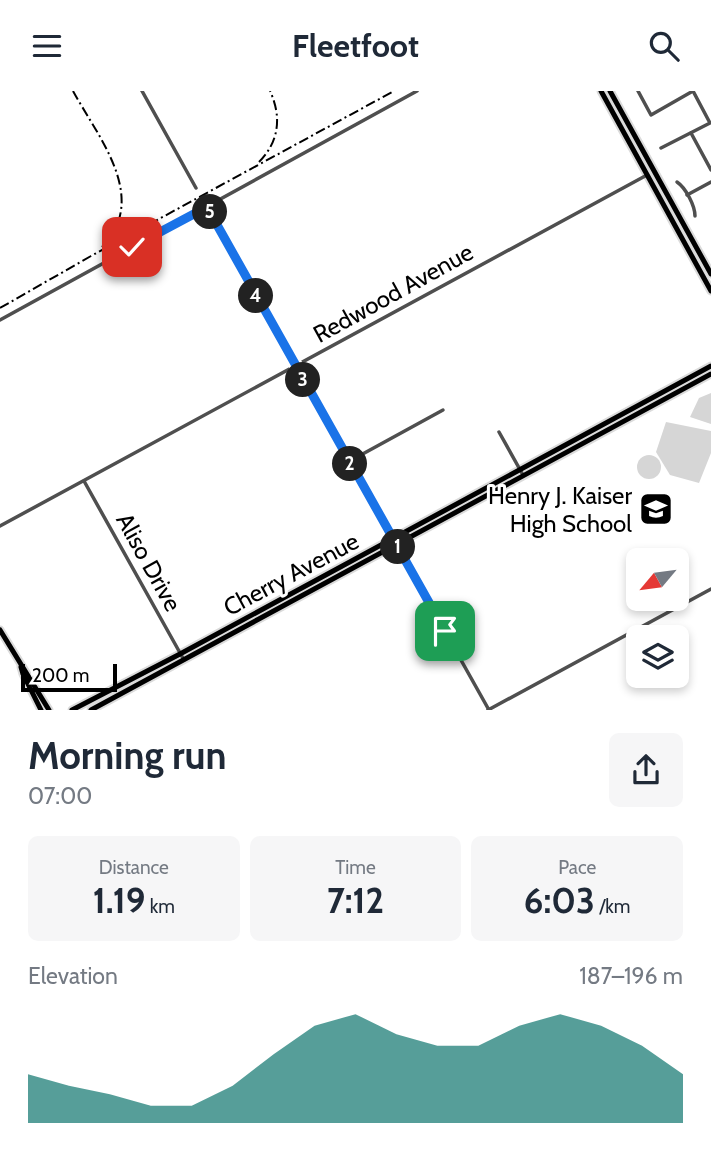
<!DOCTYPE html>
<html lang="en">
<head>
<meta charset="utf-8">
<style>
  body { margin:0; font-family:Cabin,sans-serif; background:#f6f6f7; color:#1f2937; height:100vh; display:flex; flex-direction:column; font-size:26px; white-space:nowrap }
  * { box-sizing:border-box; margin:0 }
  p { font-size:23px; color:#747a83 }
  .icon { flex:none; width:38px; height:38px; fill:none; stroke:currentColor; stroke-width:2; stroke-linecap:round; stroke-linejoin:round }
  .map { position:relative; height:619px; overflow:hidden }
  .drawer { display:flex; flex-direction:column; background:#fff; flex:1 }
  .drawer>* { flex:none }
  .needle { width:46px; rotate:241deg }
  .controls { position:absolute; left:626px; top:457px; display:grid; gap:14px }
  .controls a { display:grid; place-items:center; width:63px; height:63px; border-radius:10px; background:#fff; box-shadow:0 4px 10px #0003; font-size:35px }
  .scale { position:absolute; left:21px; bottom:18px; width:96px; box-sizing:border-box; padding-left:7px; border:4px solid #000; border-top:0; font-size:19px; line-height:24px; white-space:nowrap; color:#000; -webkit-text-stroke:5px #fff; paint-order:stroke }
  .pin { position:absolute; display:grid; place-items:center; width:60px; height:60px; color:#fff; margin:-30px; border-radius:14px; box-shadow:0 4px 10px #0006 }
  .km { position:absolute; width:35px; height:35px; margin:-18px; border-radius:50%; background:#222; color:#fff; font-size:19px; line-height:35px; text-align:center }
  .round { display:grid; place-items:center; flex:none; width:74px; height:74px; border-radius:10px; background:#f6f6f7 }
  .summary { display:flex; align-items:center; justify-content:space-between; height:119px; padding:0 28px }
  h1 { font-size:38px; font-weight:800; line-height:52px }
  .figures { display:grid; grid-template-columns:repeat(3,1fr); gap:10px; height:119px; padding:7px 28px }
  .figures div { display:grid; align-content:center; border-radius:10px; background:#f6f6f7; text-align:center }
  .figures b { font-size:35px; font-weight:800 }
  .figures small { font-size:19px; font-weight:400 }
  .figures p { font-size:19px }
  .chart { height:196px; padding:14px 28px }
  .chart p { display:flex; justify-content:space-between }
  .chart svg { width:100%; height:126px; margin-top:7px; fill:#0f766e; opacity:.7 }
  header { display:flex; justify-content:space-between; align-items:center; height:91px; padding:0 28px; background:#fff; font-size:32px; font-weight:800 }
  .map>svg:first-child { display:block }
  .green { fill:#d6d6d6 }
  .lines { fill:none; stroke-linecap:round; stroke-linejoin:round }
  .major-casing { stroke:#dbdbdb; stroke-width:9 }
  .minor { stroke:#4f4f4f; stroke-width:3.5 }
  .major { stroke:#000; stroke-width:5 }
  .rail { stroke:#000; stroke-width:2; stroke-dasharray:10 3.5 2 3.5; stroke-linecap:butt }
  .route-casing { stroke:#fff; stroke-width:14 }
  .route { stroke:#1a73e8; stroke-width:9 }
  .labels { text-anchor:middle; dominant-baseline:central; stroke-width:6; stroke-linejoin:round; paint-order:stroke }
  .street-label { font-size:24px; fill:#000; stroke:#fff }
  .poi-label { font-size:24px; fill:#000; stroke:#fff; text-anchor:end }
</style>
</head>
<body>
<header><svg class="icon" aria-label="menu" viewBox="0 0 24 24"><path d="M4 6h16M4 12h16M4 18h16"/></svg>Fleetfoot<svg class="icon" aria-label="search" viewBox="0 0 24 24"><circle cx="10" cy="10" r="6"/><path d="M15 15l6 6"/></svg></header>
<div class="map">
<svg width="711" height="619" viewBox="0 0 711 619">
  <rect width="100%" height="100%" fill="#fff"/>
  <g class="green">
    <path d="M711 302V333L690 326 699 307Z"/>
    <path d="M666 331 711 340V362L699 392 670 384 656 361Z"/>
    <circle cx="649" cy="376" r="12"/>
  </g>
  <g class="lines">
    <defs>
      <g id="major">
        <path d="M601 0 711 200"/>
        <path d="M610 0 711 183"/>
        <path d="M0 539 49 619"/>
        <path d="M21 576 23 583 41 619"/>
        <path d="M72 619 180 563 711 275"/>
        <path d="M91 619 711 283"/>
      </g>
    </defs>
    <use href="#major" class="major-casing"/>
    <g class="minor">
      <path d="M142 0 196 97"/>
      <path d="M638 0 651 24 693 0"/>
      <path d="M691 42 711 79"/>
      <path d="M661 57 710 32 693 0"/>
      <path d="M677 91C686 97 695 115 695 125"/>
      <path d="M687 104 711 91"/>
      <path d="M207 116 489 619"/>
      <path d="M0 229 417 0"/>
      <path d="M499 341 523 384"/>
      <path d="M348 371 443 319"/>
      <path d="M84 390 184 569"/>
      <path d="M0 435 647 84"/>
      <path d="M488 619 711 498"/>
    </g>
    <use href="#major" class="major"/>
    <g class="rail">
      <path d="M73 0C98 46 150 107 102 156"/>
      <path d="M259 71C279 51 282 26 270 0"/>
      <path d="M0 217 91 165 394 0"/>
    </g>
  </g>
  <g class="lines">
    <defs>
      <path id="route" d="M132 156 207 116 445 540"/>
    </defs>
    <use href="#route" class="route-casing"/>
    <use href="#route" class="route"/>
  </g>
  <defs>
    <symbol id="school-square" viewBox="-11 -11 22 22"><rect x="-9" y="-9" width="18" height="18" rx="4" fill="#000" stroke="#fff"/><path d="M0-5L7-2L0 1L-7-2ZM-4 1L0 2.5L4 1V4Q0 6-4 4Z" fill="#fff"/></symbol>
  </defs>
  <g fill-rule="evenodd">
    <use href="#school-square" x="637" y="399" width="38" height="38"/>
  </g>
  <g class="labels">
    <g class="street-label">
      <text transform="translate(393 202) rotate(-29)">Redwood Avenue</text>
      <text transform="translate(149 471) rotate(61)">Aliso Drive</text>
      <text transform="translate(291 483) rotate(-28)">Cherry Avenue</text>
    </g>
    <g class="poi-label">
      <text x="632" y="404">Henry J. Kaiser<tspan x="632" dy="28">High School</tspan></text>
    </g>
  </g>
</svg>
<div class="controls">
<a><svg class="needle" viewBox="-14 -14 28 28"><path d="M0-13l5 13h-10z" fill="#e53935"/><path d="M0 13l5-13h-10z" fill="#747a83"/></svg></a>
<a><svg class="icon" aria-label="layers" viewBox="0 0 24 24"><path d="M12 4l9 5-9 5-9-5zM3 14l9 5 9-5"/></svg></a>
</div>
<div class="scale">200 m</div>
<div class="pin" style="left:445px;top:540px;background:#1e9e55"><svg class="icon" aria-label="arrive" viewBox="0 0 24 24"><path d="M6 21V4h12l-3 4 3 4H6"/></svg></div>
<div class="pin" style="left:132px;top:156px;background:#d93025"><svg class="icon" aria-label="check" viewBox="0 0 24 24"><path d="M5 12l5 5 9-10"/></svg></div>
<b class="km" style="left:398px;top:456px">1</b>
<b class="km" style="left:350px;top:373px">2</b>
<b class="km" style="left:303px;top:289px">3</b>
<b class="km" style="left:256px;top:205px">4</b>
<b class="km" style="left:210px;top:121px">5</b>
</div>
<section class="drawer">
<div class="summary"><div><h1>Morning run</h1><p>07:00</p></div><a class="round"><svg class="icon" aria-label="share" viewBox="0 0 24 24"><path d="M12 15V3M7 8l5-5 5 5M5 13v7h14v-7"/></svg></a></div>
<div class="figures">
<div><p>Distance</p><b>1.19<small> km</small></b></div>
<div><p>Time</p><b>7:12</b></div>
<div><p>Pace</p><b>6:03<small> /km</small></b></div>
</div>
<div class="chart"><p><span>Elevation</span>187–196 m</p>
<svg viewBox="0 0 160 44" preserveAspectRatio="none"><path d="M0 44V27L10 31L20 34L30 38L40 38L50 31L60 20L70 10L80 6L90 13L100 17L110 17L120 10L130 6L140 10L150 17L160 27V44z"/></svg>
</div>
</section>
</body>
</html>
